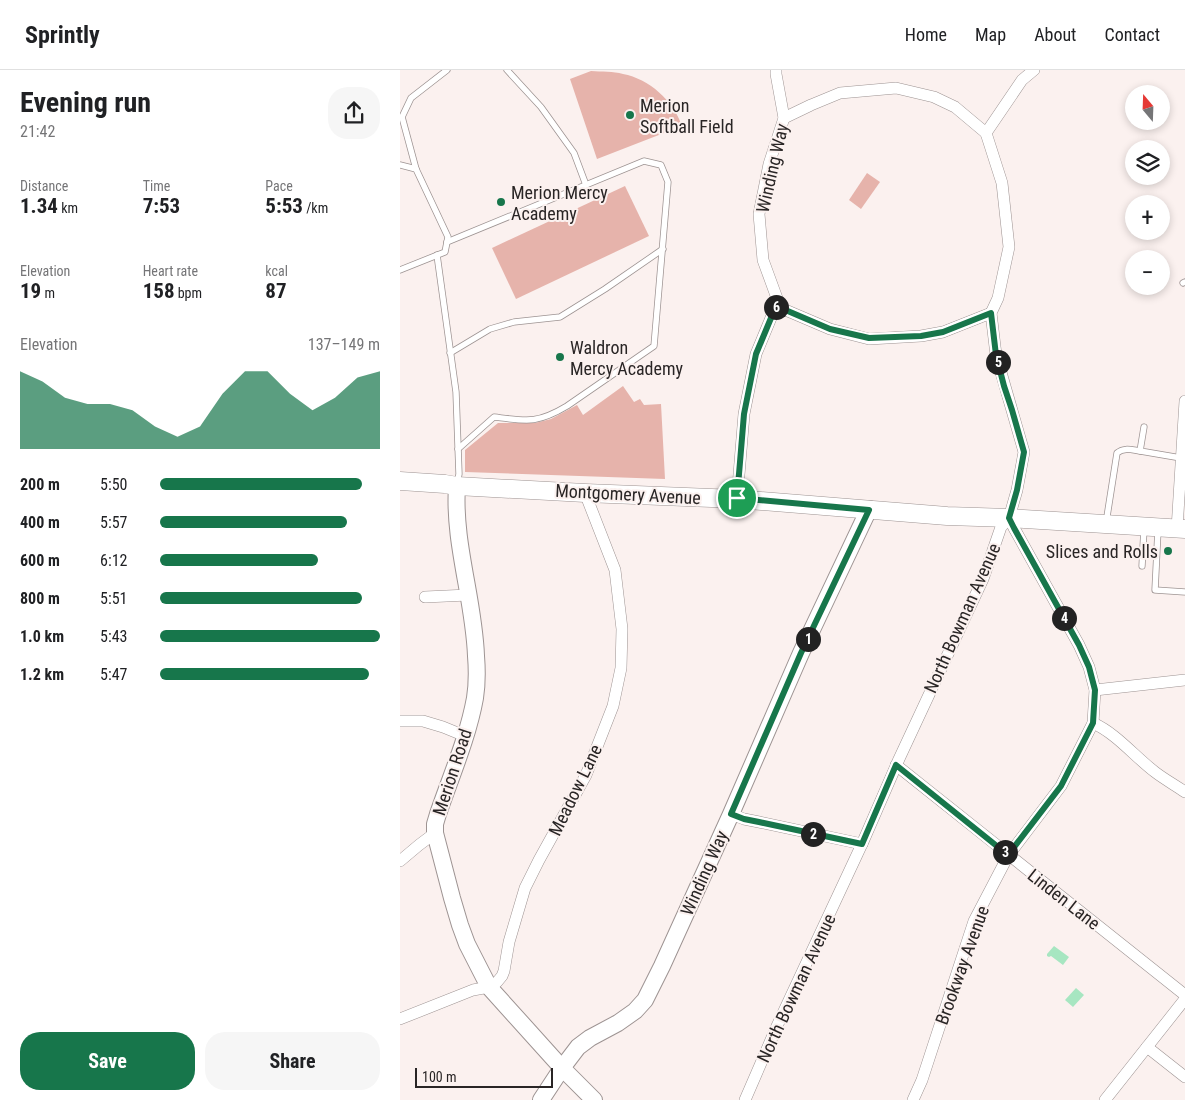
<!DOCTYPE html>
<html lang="en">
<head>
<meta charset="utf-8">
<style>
  body { margin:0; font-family:"Roboto Condensed",sans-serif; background:#f6f6f6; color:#202124; height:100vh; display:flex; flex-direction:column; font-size:19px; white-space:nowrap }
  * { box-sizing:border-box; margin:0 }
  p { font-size:16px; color:#757577 }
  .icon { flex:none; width:28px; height:28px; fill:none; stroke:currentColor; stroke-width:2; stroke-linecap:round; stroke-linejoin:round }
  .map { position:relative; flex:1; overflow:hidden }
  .side { display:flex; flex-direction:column; background:#fff; width:400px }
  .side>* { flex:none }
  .needle { width:32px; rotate:341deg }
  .buttons { position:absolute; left:725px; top:15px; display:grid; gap:10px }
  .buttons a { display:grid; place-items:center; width:45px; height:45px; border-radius:50%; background:#fff; box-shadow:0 2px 8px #0003; font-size:25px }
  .scale { position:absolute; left:15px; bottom:12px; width:138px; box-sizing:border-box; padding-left:5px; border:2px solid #292525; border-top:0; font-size:14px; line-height:18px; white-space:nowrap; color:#292525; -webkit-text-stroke:4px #fbf1ef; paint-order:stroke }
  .pin { position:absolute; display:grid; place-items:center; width:42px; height:42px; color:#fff; margin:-21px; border:2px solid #fff; border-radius:50%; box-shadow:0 1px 5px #0007 }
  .km { position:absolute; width:25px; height:25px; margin:-12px; border-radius:50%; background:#222; color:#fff; font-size:14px; line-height:25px; text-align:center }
  .round { display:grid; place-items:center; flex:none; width:52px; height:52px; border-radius:20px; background:#f6f6f6 }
  .headline { display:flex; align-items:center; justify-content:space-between; height:85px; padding:0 20px }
  h1 { font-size:28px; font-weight:700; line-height:38px }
  .stats { display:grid; grid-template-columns:repeat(3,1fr); gap:8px; height:85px; padding:5px 20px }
  .stats div { display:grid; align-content:center }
  .stats b { font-size:21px; font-weight:700 }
  .stats small { font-size:14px; font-weight:400 }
  .stats p { font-size:14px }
  .chart { height:140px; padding:10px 20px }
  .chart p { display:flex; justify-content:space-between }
  .chart svg { width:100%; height:90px; margin-top:5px; fill:#17764b; opacity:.7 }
  .cta { display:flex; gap:10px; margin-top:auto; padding:10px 20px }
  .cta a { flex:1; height:58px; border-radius:20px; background:#17764b; color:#fff; font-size:20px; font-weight:700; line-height:58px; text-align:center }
  .cta a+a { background:#f6f6f6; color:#202124 }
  ul { padding:0 20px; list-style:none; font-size:16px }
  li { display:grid; grid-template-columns:80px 60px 1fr; align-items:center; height:38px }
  li i { height:12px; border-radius:6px; background:#17764b }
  header { display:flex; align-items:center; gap:30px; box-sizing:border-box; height:70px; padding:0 25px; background:#fff; border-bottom:1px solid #e0e0e0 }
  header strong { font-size:24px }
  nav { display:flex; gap:28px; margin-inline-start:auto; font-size:18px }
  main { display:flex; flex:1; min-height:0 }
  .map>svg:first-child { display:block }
  .green { fill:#e6b3ab }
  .water { fill:#a7e6c1 }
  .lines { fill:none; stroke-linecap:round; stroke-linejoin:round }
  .lane-casing { stroke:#9d9392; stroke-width:7 }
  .street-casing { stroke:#9d9392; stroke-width:12 }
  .secondary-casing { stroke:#9d9392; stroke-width:18 }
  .primary-casing { stroke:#9d9392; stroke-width:19 }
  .lane { stroke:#fff; stroke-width:5.5 }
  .street { stroke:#fff; stroke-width:11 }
  .secondary { stroke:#fff; stroke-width:16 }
  .primary { stroke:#fff; stroke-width:18 }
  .route-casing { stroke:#fff; stroke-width:10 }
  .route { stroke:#17764b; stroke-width:6 }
  .poi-dot { fill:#17764b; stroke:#fbf1ef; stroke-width:2 }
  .labels { text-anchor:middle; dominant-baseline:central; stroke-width:4; stroke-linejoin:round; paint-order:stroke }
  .poi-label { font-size:18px; fill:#292525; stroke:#fbf1ef; text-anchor:start }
  .street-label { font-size:18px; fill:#292525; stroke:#fbf1ef }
</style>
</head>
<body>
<header>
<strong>Sprintly</strong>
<nav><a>Home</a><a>Map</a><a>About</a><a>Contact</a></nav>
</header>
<main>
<section class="side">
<div class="headline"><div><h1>Evening run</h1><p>21:42</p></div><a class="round"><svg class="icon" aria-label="share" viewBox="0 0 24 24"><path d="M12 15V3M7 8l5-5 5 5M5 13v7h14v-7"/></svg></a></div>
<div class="stats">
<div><p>Distance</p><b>1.34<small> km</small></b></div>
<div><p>Time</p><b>7:53</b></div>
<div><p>Pace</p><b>5:53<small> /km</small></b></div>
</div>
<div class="stats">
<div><p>Elevation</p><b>19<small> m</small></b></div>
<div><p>Heart rate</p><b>158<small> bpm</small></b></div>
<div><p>kcal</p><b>87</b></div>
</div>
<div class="chart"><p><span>Elevation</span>137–149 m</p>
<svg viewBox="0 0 160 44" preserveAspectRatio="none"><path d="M0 44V6L10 11L20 19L30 22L40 22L50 25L60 33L70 38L80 33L90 17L100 6L110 6L120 17L130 25L140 19L150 9L160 6V44z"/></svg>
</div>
<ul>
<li><b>200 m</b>5:50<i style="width:92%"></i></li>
<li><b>400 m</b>5:57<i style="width:85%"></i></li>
<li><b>600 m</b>6:12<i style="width:72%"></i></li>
<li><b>800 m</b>5:51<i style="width:92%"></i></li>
<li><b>1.0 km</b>5:43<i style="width:100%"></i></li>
<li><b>1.2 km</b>5:47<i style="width:95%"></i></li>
</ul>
<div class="cta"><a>Save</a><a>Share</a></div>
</section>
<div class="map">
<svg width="785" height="1030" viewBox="0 0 785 1030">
  <rect width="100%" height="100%" fill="#fbf1ef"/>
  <g class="green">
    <path d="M191 1C202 2 213 1 223 4 249 9 273 30 282 56L197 89 170 9Z"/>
    <path d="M467 103 480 112 461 139 449 130Z"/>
    <path d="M225 116 249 166 116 229 92 178Z"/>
    <path d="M223 316 234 332 240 329 244 335 261 334 265 409 65 402V380L98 353H135L151 349 177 335 183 345Z"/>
  </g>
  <g class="water">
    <path d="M654 876 669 887 663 895 651 886 649 887 647 886V884Z"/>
    <path d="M676 918 684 925 673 937 665 930Z"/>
  </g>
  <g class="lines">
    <defs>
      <g id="lane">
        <path d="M107 0 141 37 174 83 186 115"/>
        <path d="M0 95 16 99 48 167 45 182 0 200"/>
        <path d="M16 99 2 47 11 28 47 0"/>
        <path d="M47 172 244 91 261 95 268 112 254 276 167 336C137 354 127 351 94 347L58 379"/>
        <path d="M37 185 56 322 59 404 57 414"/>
        <path d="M783 213 785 212"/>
        <path d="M50 283 90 259 114 252 160 247 205 219 263 179"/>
        <path d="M744 357 740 381 781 388"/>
        <path d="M706 453 717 383C724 377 732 380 740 381"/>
        <path d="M758 460 755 520 785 522"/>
        <path d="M742 496 744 459"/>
      </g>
      <g id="street">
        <path d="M384 48 411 35 440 23 496 18 534 27 555 37 586 63"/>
        <path d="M376 236 430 259 469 269 521 266 543 262 591 243"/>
        <path d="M337 429 344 344 356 284 378 231 363 190 359 144 369 94 384 48 376 4V0"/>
        <path d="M777 459 785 331"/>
        <path d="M25 527 68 525"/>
        <path d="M695 620 785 610"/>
        <path d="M0 651H23L43 657 65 666"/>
        <path d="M693 653C717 664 734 686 755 702 764 709 775 715 785 722"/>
        <path d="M496 695 785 925"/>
        <path d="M331 744 344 749 359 752 462 774"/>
        <path d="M0 791 19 775 35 763"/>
        <path d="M0 949 73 920 89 917 97 912 102 906 104 901 109 872 125 818 139 790 186 705 213 636 221 598 222 559 215 500 185 423"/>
        <path d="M747 977 785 1007"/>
        <path d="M345 1030 377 956 462 774 499 689 583 509 601 457 609 448 617 420 624 382 596 285 591 243 598 228 609 177 602 113 586 63 622 10 634 0"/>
        <path d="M513 1030 522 1010 574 851 608 786 661 716 693 653 695 620 689 597 679 575 614 458 609 448"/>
        <path d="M705 1030 785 929"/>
      </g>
      <g id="secondary">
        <path d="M57 416C53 473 74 529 76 586 77 598 77 615 75 628 68 667 51 706 38 744L35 754V763L52 828 60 855 67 874 89 917 162 998 194 1030"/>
        <path d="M141 1030 162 998 178 977 190 968 218 953 235 941 245 930 262 896 331 744 401 583 469 439"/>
      </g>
      <path id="primary" d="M0 411 45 414 57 416 185 423 337 429 547 446 609 448 785 459"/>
    </defs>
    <use href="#lane" class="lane-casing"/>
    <use href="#street" class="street-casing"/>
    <use href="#secondary" class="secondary-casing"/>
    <use href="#primary" class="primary-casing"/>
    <use href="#lane" class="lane"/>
    <use href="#street" class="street"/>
    <use href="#secondary" class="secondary"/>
    <use href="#primary" class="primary"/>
  </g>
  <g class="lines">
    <defs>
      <path id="route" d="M376 236 430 259 469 268 521 266 543 262 591 243 596 285 604 316 612 340 624 382 617 420 609 448 614 458 679 575 689 597 695 620 693 653 661 716 608 785 496 695 462 774 359 752 344 749 331 744 401 583 469 440 337 428 344 344 356 284Z"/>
    </defs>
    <use href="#route" class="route-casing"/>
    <use href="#route" class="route"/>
  </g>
  <g class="poi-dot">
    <circle cx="230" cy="45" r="5"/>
    <circle cx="101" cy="132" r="5"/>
    <circle cx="160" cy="287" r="5"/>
    <circle cx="768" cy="481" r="5"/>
  </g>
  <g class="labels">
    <g class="poi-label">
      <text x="240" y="35">Merion<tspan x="240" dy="21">Softball Field</tspan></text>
      <text x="111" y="122">Merion Mercy<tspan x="111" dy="21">Academy</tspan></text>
      <text x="170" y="277">Waldron<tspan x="170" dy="21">Mercy Academy</tspan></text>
      <text x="758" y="481" text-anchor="end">Slices and Rolls</text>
    </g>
    <g class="street-label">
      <text transform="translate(372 98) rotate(-77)">Winding Way</text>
      <text transform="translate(228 424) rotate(3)">Montgomery Avenue</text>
      <text transform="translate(562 548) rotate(-66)">North Bowman Avenue</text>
      <text transform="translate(52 702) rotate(-72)">Merion Road</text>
      <text transform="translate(175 720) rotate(-64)">Meadow Lane</text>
      <text transform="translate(304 803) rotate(-66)">Winding Way</text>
      <text transform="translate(664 829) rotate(38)">Linden Lane</text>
      <text transform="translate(562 895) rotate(-70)">Brookway Avenue</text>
      <text transform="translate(396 918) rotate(-65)">North Bowman Avenue</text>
    </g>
  </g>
</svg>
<div class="buttons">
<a><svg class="needle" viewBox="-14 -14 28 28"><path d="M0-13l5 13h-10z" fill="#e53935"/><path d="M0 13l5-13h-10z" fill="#757577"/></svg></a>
<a><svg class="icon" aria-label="layers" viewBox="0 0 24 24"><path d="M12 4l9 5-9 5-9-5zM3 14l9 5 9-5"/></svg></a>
<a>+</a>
<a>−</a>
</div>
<div class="scale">100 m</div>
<div class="pin" style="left:337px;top:428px;background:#1e9e55"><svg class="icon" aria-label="arrive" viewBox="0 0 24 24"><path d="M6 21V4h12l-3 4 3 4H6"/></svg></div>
<b class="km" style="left:408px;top:569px">1</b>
<b class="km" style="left:413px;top:764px">2</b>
<b class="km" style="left:605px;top:782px">3</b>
<b class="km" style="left:664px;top:548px">4</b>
<b class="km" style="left:598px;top:292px">5</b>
<b class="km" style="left:376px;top:237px">6</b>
</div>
</main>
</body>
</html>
